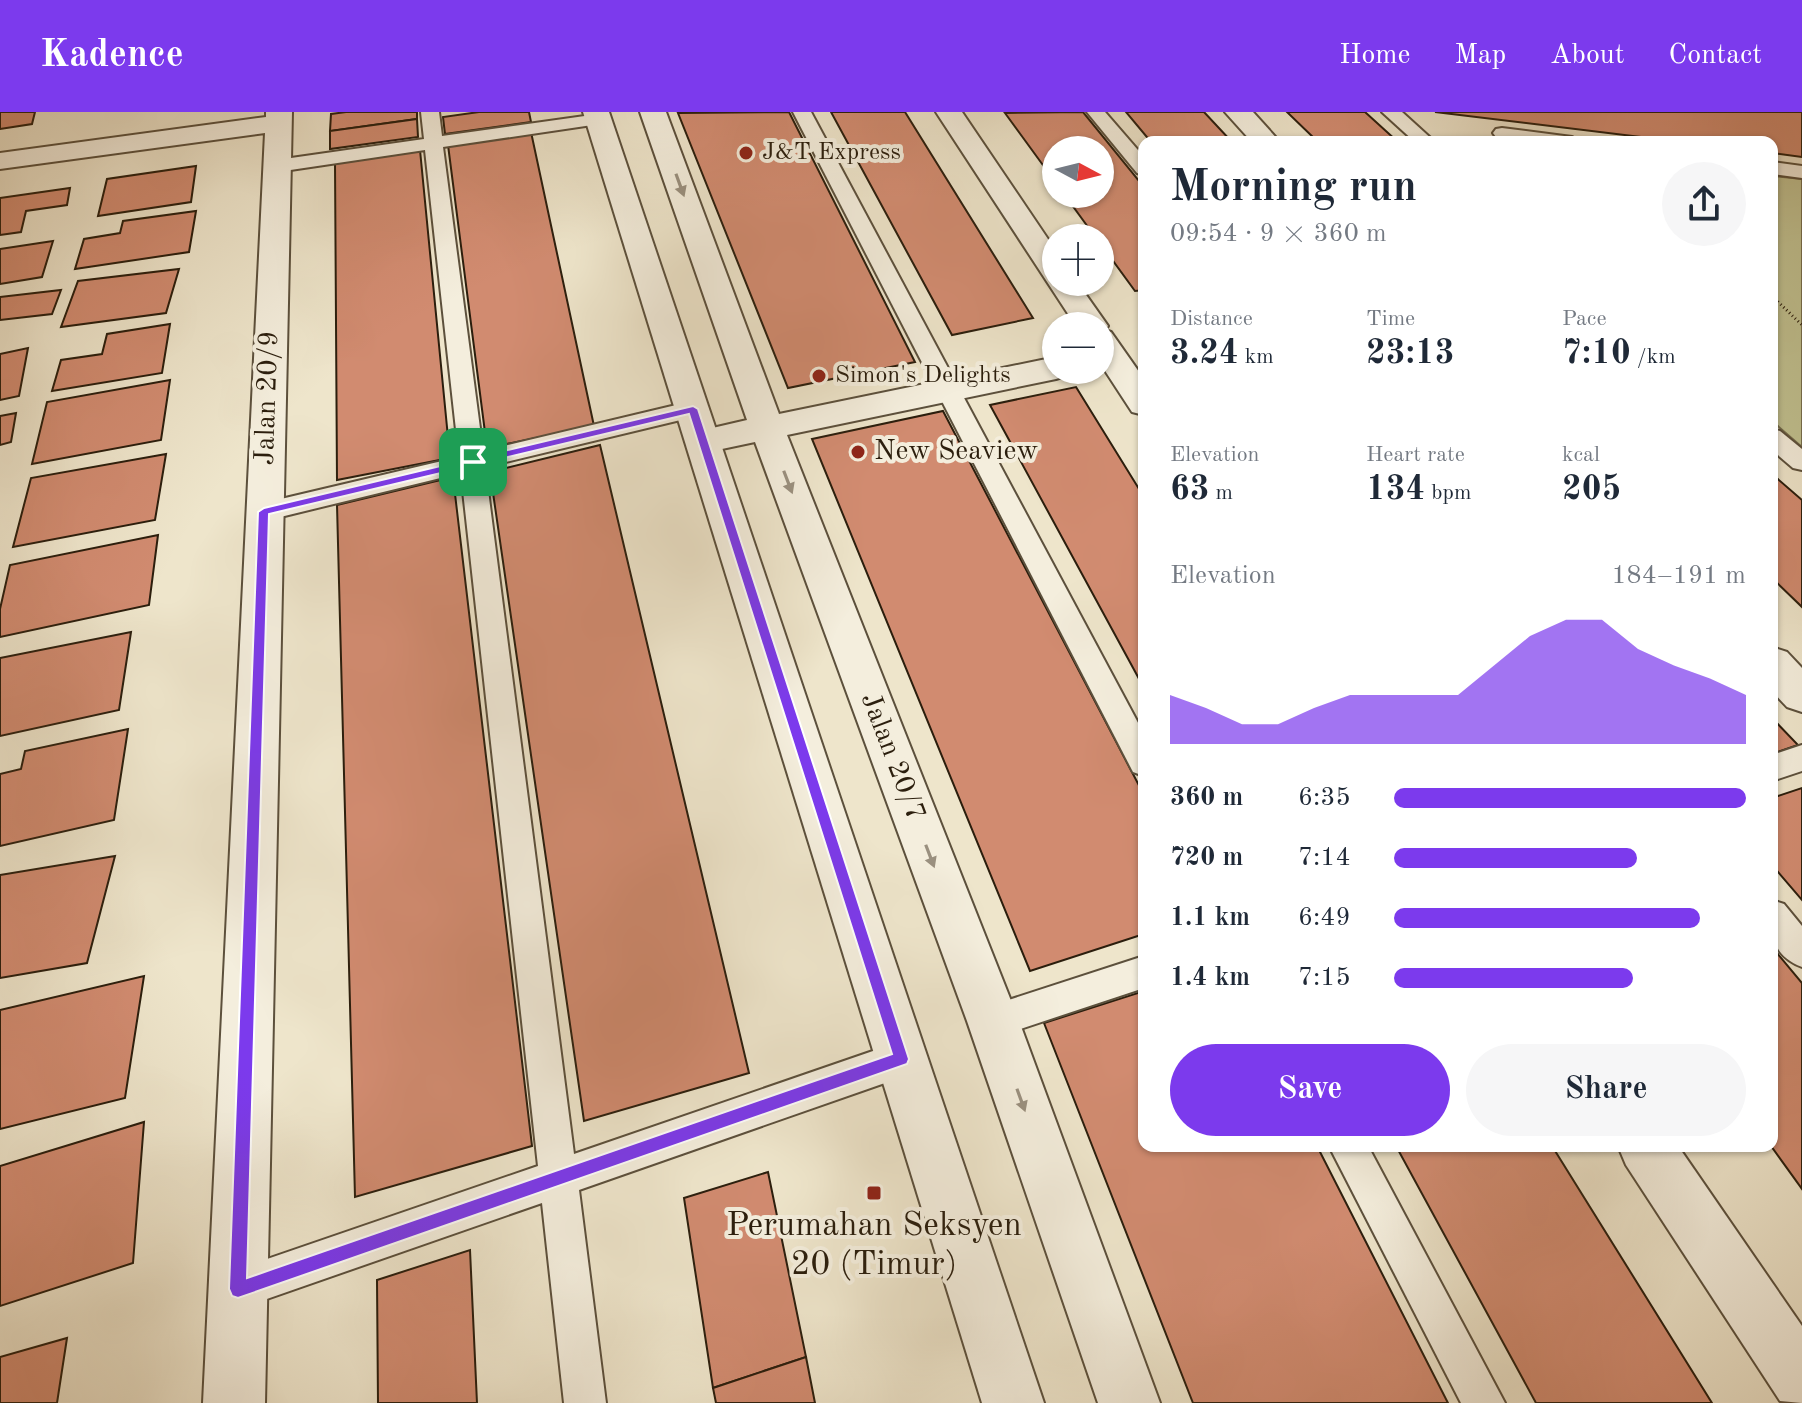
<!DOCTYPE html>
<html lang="en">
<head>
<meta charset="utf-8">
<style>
  body { margin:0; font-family:"Old Standard TT",serif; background:#f6f6f7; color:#1f2937; height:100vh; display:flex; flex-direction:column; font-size:30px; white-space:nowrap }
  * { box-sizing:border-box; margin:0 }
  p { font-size:26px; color:#747a83 }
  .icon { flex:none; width:44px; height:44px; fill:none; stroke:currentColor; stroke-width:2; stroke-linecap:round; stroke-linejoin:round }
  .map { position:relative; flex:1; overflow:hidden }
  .side { position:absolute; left:1138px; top:24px; width:640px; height:1016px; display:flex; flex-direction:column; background:#fff; border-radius:16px; box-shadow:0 2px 6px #0004 }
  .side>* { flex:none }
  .needle { width:52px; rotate:97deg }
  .fabs { position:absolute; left:1042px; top:24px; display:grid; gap:16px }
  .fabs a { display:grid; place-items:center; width:72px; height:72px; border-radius:50%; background:#fff; box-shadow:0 2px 6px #0004; font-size:40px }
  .pin { position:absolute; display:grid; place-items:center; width:68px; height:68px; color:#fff; margin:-34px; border-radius:16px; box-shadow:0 4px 12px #0006 }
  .round { display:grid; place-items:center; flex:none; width:84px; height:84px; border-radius:42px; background:#f6f6f7 }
  .head { display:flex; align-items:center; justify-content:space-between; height:136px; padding:0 32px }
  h1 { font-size:44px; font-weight:700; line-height:60px }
  .metrics { display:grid; grid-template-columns:repeat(3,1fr); gap:12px; height:136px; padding:8px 32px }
  .metrics div { display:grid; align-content:center }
  .metrics b { font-size:34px; font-weight:700 }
  .metrics small { font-size:22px; font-weight:400 }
  .metrics p { font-size:22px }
  .chart { height:224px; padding:16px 32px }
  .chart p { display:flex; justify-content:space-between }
  .chart svg { width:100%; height:144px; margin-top:8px; fill:#7c3aed; opacity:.7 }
  .action { display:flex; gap:16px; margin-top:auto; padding:16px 32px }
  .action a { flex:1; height:92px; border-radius:48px; background:#7c3aed; color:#fff; font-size:32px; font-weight:700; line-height:92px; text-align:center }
  .action a+a { background:#f6f6f7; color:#1f2937 }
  ul { padding:0 32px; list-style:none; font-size:26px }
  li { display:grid; grid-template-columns:128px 96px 1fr; align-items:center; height:60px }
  li i { height:20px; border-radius:10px; background:#7c3aed }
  header { display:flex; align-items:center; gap:48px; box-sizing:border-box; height:112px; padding:0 40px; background:#7c3aed; color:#fff }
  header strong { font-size:38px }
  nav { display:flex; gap:44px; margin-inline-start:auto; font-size:28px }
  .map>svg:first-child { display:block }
  .green { fill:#c1c292; stroke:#767050; stroke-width:2 }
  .building { fill:#d18b70; stroke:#2b1e0d; stroke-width:2 }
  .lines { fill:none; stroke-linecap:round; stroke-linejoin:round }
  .service-casing { stroke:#5c503c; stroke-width:4 }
  .minor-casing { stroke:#5c503c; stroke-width:4 }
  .tertiary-casing { stroke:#5c503c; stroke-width:4 }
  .path { stroke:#2b1e0d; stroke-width:3; stroke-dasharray:1 3; stroke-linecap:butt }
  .service { fill:#f4eedd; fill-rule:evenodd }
  .minor { fill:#f4eedd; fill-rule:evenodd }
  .tertiary { fill:#f4eedd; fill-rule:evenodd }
  .oneway { fill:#9a907f }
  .route { fill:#7c3aed; stroke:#fff; stroke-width:2; fill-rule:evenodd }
  .poi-dot { fill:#8f2418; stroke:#f4eedd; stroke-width:3 }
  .labels { text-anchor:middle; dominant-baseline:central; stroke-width:8; stroke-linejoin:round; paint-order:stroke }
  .far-poi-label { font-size:24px; fill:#2b1e0d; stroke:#f4eedd; text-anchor:start }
  .street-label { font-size:28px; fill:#2b1e0d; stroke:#f4eedd }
  .poi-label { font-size:28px; fill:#2b1e0d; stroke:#f4eedd; text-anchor:start }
  .near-poi-label { font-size:34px; fill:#2b1e0d; stroke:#f4eedd }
</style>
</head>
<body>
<header>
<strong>Kadence</strong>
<nav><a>Home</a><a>Map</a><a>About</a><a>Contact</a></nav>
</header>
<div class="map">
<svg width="1802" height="1291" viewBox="0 0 1802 1291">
  <rect width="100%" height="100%" fill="#eee5cb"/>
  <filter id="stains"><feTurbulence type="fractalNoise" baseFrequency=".0025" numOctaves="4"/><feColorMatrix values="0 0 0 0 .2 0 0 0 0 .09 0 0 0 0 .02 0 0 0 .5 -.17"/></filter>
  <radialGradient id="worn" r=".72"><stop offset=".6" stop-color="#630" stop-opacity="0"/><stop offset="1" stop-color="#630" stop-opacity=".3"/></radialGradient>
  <path class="green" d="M1772 64 1802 67V335L1772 309Z"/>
  <g class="building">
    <path d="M0 0H35L32 12 0 17Z"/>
    <path d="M346 0H417V7L330 19 331 2Z"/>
    <path d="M479 0H529L531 10 445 22 443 5Z"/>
    <path d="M789 0 915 250 788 276 678 1Z"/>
    <path d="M831 0H905L1033 206 952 223Z"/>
    <path d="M1083 0 1144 75V178L1135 179 1100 131V126H1096L1064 82H1100V38H1056V71L1005 1Z"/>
    <path d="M1126 0H1204L1232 30H1151Z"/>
    <path d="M1287 0H1365L1398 30H1318Z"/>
    <path d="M1435 0H1802V45L1772 41V30H1682Z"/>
    <path d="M417 7 418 25 330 37V19Z"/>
    <path d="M531 20 594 314 487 336 448 33Z"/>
    <path d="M420 38 450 346 337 368 335 51Z"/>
    <path d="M196 54 191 90 98 104 107 67Z"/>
    <path d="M70 76 67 93 26 99 21 120 0 123V86Z"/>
    <path d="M196 99 189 140 75 157 84 127 120 121 123 109Z"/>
    <path d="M53 129 42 165 0 172V137Z"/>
    <path d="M179 157 166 201 61 215 78 169Z"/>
    <path d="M61 178 52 202 0 208V185Z"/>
    <path d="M170 212 162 261 52 279 61 248 102 242 107 222Z"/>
    <path d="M28 236 19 284 0 288V242Z"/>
    <path d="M170 268 161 328 32 352 47 290Z"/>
    <path d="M1076 275 1144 385V576L990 293Z"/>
    <path d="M943 299 1144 683V822L1030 859 812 327Z"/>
    <path d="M16 301 11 330 0 333V304Z"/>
    <path d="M600 333 749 961 584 1009 490 360Z"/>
    <path d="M166 342 155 408 13 435 31 366Z"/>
    <path d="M1772 362 1802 388V495L1772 466Z"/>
    <path d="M453 365 532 1034 355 1085 337 393Z"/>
    <path d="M158 423 149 493 0 525V497L10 453Z"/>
    <path d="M131 520 119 598 0 624V546Z"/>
    <path d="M1772 606 1798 633 1772 642Z"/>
    <path d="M128 617 114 708 0 734V662L21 657 25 639Z"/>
    <path d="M1802 676V788L1772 753V686Z"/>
    <path d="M115 744 87 851 0 866V763Z"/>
    <path d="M1772 835 1802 871V1077L1771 1034Z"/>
    <path d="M144 864 125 986 0 1017V898Z"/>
    <path d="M1144 879V1034H1317L1448 1291H1193L1044 911Z"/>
    <path d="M144 1010 133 1151 0 1194V1054Z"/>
    <path d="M1396 1034H1552L1712 1291H1536Z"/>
    <path d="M768 1060 806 1245 713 1276 684 1086Z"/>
    <path d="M470 1138 477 1291H378L377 1168Z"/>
    <path d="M67 1226 57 1291H0V1245Z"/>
    <path d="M806 1245 815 1291H716L713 1276Z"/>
  </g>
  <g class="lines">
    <defs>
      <g id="service">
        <path d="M421 0H439L442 24 599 2 608 7 599 12 443 35 483 339 693 289 701 292 705 297 701 302 693 305 485 355 574 1042 902 929 915 934 920 947 915 960 902 965 579 1078 606 1291H564L542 1091 238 1197 224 1191 218 1177 224 1163 238 1157 538 1054 461 361 264 409 255 406 251 400 255 394 264 391 459 345 425 38 277 60 268 54 277 48 424 27Z"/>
        <path d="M793 0H811L1144 622V664L1133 660Z"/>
        <path d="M1087 0H1105L1144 45V63L1137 61Z"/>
        <path d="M1382 0H1402L1435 30H1415Z"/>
        <path d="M1502 16 1572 25 1581 30H1530L1496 25 1493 21 1496 17Z"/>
        <path d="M1772 50 1802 54V66L1772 62Z"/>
        <path d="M1772 317 1780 319 1802 337V358L1793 356 1772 338Z"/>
        <path d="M1802 633V659L1772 669V643Z"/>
        <path d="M1772 788 1784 792 1802 814V855C1768 842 1772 818 1772 788Z"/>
        <path d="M1144 844V876L993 926 981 921 975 909 981 897Z"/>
        <path d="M1329 1034H1368L1505 1291H1461Z"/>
      </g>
      <g id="minor">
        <path d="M266 0H292L265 1291H203L265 21 0 57V41L266 5Z"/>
        <path d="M640 0H666L779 302 1056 245V258H1071L1068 263 1056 267 787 323 1019 909 1160 1291H1098L967 909 755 330 703 341 691 337 685 329 691 321 747 308Z"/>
        <path d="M936 0H962L1056 139V170H1077L1108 214 1105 218 1111 220 1144 267V303L1132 300 1100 251V214H1076Z"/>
        <path d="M1225 0H1253L1280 30H1252Z"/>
        <path d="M1772 535 1787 540 1802 556V600L1787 595 1772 579Z"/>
        <path d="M1618 1034H1678L1802 1214V1291L1780 1289 1626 1053Z"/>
      </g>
      <path id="tertiary" d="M583 0H609L1044 1291H982Z"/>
    </defs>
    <use href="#service" class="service-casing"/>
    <use href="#minor" class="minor-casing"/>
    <use href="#tertiary" class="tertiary-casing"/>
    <path class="path" d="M1772 184 1802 213"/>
    <use href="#service" class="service"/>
    <use href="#minor" class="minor"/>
    <use href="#tertiary" class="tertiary"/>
  </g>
  <defs><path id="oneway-solid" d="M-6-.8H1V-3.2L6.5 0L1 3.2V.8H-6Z" transform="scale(2)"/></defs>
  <g class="oneway">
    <use href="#oneway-solid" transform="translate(680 73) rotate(70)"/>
    <use href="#oneway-solid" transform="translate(788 370) rotate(69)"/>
    <use href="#oneway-solid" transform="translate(930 744) rotate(69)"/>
    <use href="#oneway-solid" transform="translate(1021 988) rotate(70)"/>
  </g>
  <path class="route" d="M693 294 698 297 909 947 907 952 238 1186 232 1184 229 1177 258 400 264 396ZM689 302 892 942 247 1166 269 402Z"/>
  <g class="poi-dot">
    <circle cx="746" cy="41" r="8"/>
    <circle cx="819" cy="264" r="8"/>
    <circle cx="858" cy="340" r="8"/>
    <rect x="866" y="1073" width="16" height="16" rx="4"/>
  </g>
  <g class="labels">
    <g class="far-poi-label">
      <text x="762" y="41">J&amp;T Express</text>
      <text x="835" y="264">Simon's Delights</text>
    </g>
    <g class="street-label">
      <text transform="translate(268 286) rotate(-88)">Jalan 20/9</text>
      <text transform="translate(892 645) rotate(69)">Jalan 20/7</text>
    </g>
    <g class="poi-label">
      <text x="874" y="340">New Seaview</text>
    </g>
    <g class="near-poi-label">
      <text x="874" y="1114">Perumahan Seksyen<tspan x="874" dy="39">20 (Timur)</tspan></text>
    </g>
  </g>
  <rect width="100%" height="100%" filter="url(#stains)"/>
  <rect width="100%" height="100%" fill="url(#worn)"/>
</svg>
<div class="fabs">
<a><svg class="needle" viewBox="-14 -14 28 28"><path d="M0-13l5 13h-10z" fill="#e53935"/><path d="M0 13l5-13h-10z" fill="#747a83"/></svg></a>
<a>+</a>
<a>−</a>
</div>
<div class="pin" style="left:473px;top:350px;background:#1e9e55"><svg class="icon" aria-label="arrive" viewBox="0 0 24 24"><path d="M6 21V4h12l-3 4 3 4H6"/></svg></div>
<section class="side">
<div class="head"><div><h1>Morning run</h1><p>09:54 · 9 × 360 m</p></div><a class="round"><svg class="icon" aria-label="share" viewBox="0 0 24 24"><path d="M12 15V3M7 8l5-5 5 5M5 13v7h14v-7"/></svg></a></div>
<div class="metrics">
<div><p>Distance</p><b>3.24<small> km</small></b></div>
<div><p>Time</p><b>23:13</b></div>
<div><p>Pace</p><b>7:10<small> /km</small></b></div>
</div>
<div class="metrics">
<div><p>Elevation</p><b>63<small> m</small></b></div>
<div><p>Heart rate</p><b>134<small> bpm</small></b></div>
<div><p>kcal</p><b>205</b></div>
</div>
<div class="chart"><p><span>Elevation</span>184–191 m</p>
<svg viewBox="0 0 160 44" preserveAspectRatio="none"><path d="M0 44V29L10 33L20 38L30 38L40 33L50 29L60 29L70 29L80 29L90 20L100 11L110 6L120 6L130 15L140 20L150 24L160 29V44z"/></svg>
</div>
<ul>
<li><b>360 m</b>6:35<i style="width:100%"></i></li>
<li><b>720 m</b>7:14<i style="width:69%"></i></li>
<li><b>1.1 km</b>6:49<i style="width:87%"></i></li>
<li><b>1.4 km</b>7:15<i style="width:68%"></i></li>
</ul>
<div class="action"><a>Save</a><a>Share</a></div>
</section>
</div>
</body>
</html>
